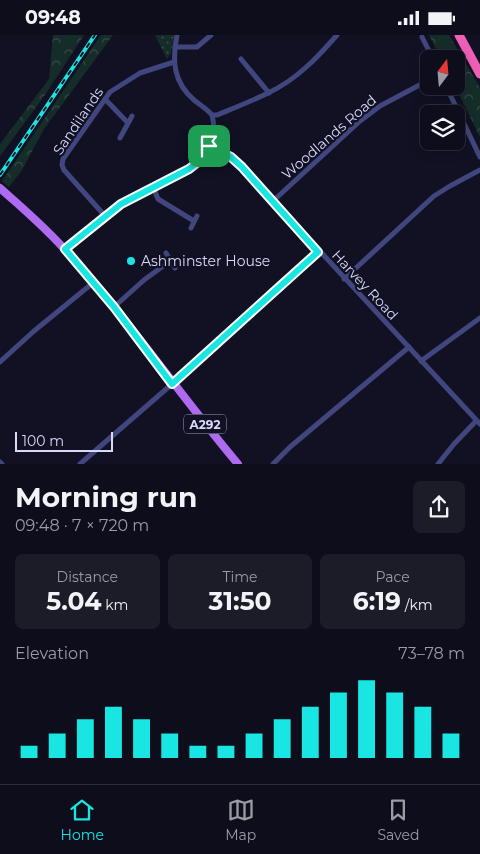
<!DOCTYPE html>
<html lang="en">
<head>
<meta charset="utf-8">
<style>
  body { margin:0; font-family:Montserrat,sans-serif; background:#1c1b28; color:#f1f3f6; height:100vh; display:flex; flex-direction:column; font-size:19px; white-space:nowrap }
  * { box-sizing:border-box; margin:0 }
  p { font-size:16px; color:#9b9ca3 }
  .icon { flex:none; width:28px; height:28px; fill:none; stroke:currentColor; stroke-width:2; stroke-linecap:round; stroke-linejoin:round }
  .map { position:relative; height:429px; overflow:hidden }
  .details { display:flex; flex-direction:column; background:#0e0d1b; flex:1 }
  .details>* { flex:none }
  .needle { width:32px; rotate:16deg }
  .controls { position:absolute; left:420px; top:15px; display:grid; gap:10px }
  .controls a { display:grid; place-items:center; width:45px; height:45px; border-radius:8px; background:#0e0d1b; box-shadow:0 2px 12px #0003,0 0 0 1px #2e2d3a; font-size:25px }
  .scale { position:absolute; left:15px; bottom:12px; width:98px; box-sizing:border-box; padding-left:5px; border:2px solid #d8d9fb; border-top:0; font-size:14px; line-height:18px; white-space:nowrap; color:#d8d9fb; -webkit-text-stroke:4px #121124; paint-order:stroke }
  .pin { position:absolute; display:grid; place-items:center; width:42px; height:42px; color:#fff; margin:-21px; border-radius:10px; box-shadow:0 2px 8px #0006 }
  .round { display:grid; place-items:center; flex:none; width:52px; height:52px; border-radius:8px; background:#1c1b28 }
  .summary { display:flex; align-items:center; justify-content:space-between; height:85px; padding:0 15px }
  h1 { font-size:28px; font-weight:700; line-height:38px }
  .stats { display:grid; grid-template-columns:repeat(3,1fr); gap:8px; height:85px; padding:5px 15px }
  .stats div { display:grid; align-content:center; border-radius:8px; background:#1c1b28; text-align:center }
  .stats b { font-size:25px; font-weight:700 }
  .stats small { font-size:14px; font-weight:400 }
  .stats p { font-size:14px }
  .chart { height:140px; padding:10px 15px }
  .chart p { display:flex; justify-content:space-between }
  .chart svg { width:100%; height:90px; margin-top:5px; stroke:#19e6e2; stroke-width:6 }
  .status { display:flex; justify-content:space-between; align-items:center; height:35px; padding:0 25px; background:#0e0d1b; direction:ltr }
  .status svg { height:14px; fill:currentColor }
  .dock { display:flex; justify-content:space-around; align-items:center; height:70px; border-top:1px solid #2e2d3a; background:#0e0d1b; font-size:14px; color:#9b9ca3 }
  .dock a { display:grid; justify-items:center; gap:2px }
  .dock .on { color:#19e6e2 }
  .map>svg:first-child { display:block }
  .grass { fill:url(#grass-dots) }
  .forest { fill:url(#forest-crowns) }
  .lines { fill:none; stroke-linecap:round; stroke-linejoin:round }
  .minor { stroke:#41477e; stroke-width:5 }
  .primary { stroke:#ae6bef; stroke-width:8 }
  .motorway { stroke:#ee60b6; stroke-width:9 }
  .rail-casing { stroke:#19e6e2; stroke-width:4 }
  .rail { stroke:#121124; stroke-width:2; stroke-dasharray:5.5; stroke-linecap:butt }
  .route-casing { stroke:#fff; stroke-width:10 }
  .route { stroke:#19e6e2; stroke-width:6 }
  .poi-dot { fill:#19e6e2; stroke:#121124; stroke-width:2 }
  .labels { text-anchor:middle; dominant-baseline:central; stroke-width:4.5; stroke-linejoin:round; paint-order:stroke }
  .shield { fill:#121124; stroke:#9d9dba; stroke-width:1 }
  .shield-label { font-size:12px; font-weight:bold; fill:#d8d9fb }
  .street-label { font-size:14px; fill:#d8d9fb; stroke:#121124 }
  .poi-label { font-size:14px; fill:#d8d9fb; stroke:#121124; text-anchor:start }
</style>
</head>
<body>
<div class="status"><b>09:48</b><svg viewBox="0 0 49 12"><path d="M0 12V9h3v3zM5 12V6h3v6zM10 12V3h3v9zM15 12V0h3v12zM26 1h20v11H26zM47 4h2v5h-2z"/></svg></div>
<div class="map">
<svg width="480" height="429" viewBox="0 0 480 429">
  <defs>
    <pattern id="grass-dots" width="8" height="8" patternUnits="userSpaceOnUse" patternTransform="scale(1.25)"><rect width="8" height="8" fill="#152d29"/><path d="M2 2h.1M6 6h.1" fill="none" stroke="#364b49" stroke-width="1.8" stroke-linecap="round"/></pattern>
    <pattern id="forest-crowns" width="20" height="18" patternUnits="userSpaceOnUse" patternTransform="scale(1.25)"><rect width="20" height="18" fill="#152d29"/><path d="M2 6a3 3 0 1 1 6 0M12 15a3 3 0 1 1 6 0" fill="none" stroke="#364b49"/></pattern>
  </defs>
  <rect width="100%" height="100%" fill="#121124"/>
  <path class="grass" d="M155 0H174L171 18 167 24Z"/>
  <g class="forest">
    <path d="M53 0H84L45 60 0 121V109L49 44Z"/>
    <path d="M101 0H113L44 94 22 135 9 152 2 146Z"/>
    <path d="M429 0H449L480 53V102L455 51H456V24H441Z"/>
  </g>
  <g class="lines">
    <g class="minor">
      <path d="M177 0C172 25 173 47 194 65 200 70 207 74 212 80H217C234 73 252 66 268 58 296 45 317 23 337 0"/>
      <path d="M422 2 433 24"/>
      <path d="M175 12H197L211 0"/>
      <path d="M241 24 269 58"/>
      <path d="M446 51 480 122"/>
      <path d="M105 64 128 88"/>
      <path d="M120 103 132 81"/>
      <path d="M209 111 231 122 242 132 480 389"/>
      <path d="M153 152 158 164 194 186"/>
      <path d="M273 166 360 86 380 71 429 45"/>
      <path d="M105 181 64 135 62 130 63 124 110 57 140 38 174 27"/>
      <path d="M191 193 197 181"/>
      <path d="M65 214 121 169 189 134C205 123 218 100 212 80"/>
      <path d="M166 218 175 233"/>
      <path d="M344 244 434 161 450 151 480 135"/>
      <path d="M114 272 144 245 170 226"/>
      <path d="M421 326 480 283"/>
      <path d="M0 327 34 296 94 247"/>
      <path d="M0 427 2 429"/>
      <path d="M80 429 172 349 319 217"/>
      <path d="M273 429 290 412 409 312"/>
      <path d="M438 429 454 409 476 386"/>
    </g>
    <path class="primary" d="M0 153C22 173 46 193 66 216 128 283 179 359 238 429"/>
    <path class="motorway" d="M459 0 480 39"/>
    <defs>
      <path id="rail" d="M0 140 95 0"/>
    </defs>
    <use href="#rail" class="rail-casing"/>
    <use href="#rail" class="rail"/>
  </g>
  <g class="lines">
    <defs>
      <path id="route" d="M209 111 231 122 242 132 318 217 172 349 114 272 65 214 121 169 189 134 198 127Z"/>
    </defs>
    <use href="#route" class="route-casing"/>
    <use href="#route" class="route"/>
  </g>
  <circle class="poi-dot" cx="131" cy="226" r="5"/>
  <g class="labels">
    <rect class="shield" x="184" y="379.5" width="42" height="19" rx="4"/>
    <g class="shield-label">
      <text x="205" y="389">A292</text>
    </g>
    <g class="street-label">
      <text transform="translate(78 86) rotate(-56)">Sandilands</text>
      <text transform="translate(329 102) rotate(-41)">Woodlands Road</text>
      <text transform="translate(365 250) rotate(47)">Harvey Road</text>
    </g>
    <g class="poi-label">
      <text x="141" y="226">Ashminster House</text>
    </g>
  </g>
</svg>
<div class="controls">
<a><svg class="needle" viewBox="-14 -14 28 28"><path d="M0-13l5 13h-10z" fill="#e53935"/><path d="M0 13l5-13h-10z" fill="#9b9ca3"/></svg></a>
<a><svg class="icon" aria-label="layers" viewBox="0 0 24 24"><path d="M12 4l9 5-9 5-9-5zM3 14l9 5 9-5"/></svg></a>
</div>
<div class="scale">100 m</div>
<div class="pin" style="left:209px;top:111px;background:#1e9e55"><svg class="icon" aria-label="arrive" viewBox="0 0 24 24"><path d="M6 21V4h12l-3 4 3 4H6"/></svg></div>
</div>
<section class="details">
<div class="summary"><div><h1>Morning run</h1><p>09:48 · 7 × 720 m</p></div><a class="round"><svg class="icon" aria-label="share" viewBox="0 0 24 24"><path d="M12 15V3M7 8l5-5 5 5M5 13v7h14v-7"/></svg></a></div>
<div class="stats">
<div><p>Distance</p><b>5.04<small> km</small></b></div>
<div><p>Time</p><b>31:50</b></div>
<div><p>Pace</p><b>6:19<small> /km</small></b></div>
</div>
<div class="chart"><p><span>Elevation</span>73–78 m</p>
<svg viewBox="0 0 160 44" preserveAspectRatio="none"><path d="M5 44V38M15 44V32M25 44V25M35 44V19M45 44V25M55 44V32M65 44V38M75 44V38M85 44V32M95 44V25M105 44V19M115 44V12M125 44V6M135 44V12M145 44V19M155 44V32"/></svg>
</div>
</section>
<nav class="dock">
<a class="on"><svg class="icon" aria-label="home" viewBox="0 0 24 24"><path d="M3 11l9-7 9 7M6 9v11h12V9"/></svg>Home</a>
<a><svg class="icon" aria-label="map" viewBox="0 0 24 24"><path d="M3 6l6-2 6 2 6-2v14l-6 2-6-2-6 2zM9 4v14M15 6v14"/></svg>Map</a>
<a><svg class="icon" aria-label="saved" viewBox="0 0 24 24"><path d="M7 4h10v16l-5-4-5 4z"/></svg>Saved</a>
</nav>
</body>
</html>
